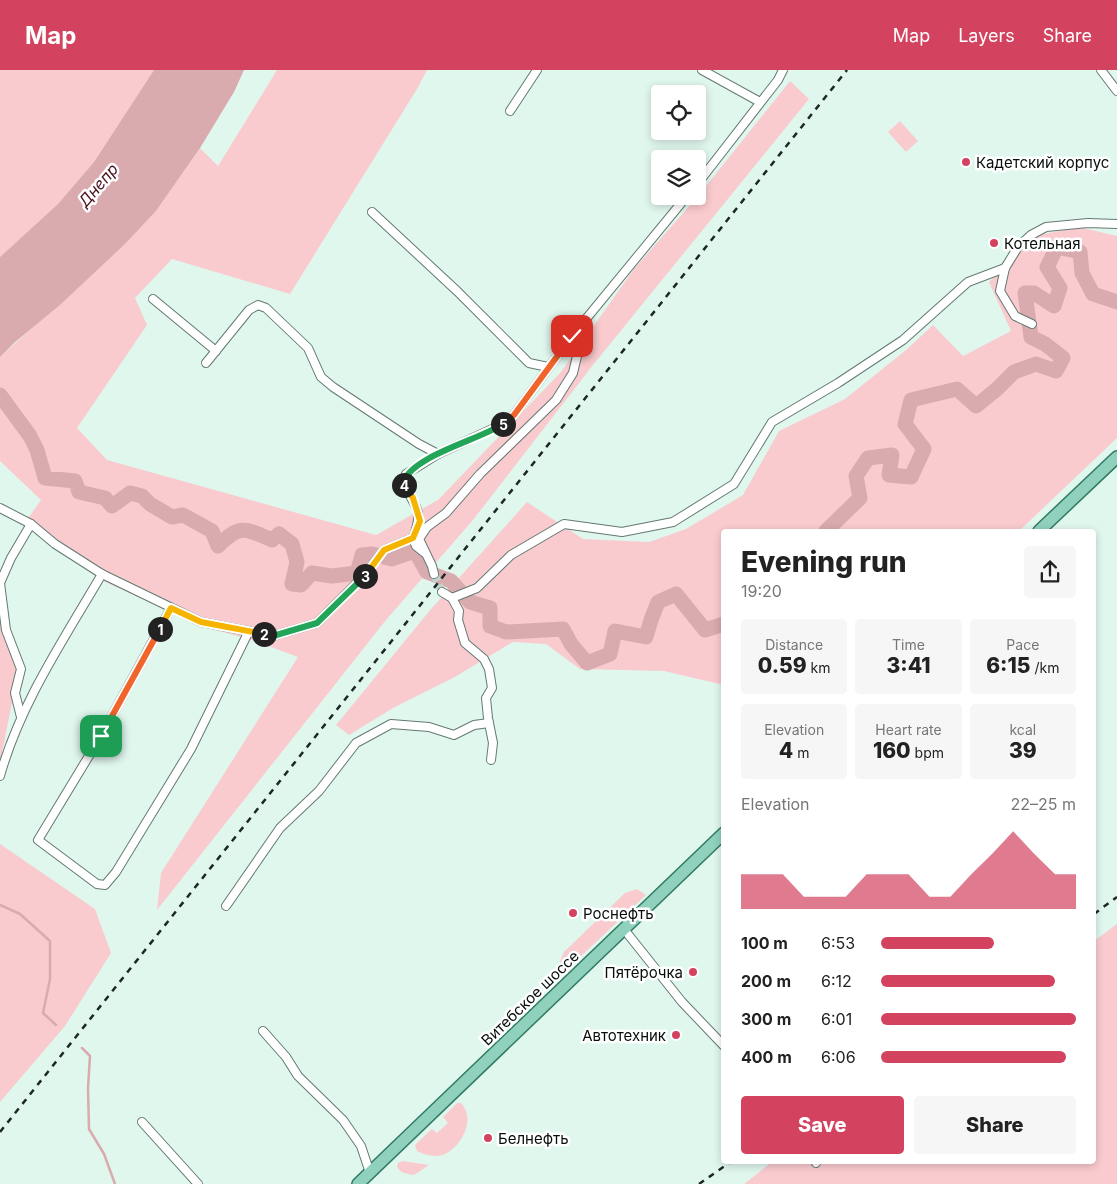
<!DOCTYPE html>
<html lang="en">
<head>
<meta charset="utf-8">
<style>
  body { margin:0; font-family:Inter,sans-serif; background:#f6f6f6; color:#222; height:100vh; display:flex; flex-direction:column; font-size:19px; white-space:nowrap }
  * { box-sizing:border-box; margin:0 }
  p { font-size:16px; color:#767676 }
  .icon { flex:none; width:28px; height:28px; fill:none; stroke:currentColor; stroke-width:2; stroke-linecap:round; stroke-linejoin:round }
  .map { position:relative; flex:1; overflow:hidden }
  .side { position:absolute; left:721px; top:459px; width:375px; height:635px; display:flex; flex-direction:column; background:#fff; border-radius:5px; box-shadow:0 2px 8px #0003 }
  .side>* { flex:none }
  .controls { position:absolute; left:651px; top:15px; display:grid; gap:10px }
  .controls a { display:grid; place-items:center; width:55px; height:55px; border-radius:5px; background:#fff; box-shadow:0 2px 8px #0003; font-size:25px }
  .pin { position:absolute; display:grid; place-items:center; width:42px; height:42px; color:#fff; margin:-21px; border-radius:10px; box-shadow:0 2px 8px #0006 }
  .km { position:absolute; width:25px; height:25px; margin:-12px; border-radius:50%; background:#222; color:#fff; font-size:14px; line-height:25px; text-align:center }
  .round { display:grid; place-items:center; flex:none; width:52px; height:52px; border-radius:5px; background:#f6f6f6 }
  .overview { display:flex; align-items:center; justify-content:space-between; height:85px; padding:0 20px }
  h1 { font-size:28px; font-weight:800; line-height:38px }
  .metrics { display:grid; grid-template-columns:repeat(3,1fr); gap:8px; height:85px; padding:5px 20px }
  .metrics div { display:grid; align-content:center; border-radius:5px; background:#f6f6f6; text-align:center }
  .metrics b { font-size:21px; font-weight:800 }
  .metrics small { font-size:14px; font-weight:400 }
  .metrics p { font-size:14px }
  .chart { height:140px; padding:10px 20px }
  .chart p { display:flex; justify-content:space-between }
  .chart svg { width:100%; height:90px; margin-top:5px; fill:#d3435f; opacity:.7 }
  .button { display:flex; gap:10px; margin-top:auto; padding:10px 20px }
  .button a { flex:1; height:58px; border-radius:5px; background:#d3435f; color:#fff; font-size:20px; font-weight:800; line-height:58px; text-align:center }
  .button a+a { background:#f6f6f6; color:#222 }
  ul { padding:0 20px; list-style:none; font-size:16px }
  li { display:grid; grid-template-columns:80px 60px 1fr; align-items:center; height:38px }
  li i { height:12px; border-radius:6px; background:#d3435f }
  header { display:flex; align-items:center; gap:30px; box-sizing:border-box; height:70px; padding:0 25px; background:#d3435f; color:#fff }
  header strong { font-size:24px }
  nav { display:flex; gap:28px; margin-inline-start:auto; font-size:18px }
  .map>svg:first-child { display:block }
  .green { fill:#f9cbcf }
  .water { fill:#d9aaae }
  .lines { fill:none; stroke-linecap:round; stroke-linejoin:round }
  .stream { stroke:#d9aaae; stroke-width:2.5 }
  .river { stroke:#d9aaae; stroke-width:15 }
  .minor-tunnel { stroke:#bfd4cc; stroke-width:8; stroke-dasharray:8 4; stroke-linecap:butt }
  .minor-casing { stroke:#647971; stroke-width:10 }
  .primary-casing { stroke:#307962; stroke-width:14 }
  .minor { stroke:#fff; stroke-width:8 }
  .primary { stroke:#90d1bd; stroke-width:11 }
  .rail { stroke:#1d2723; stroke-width:2.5; stroke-dasharray:6 6; stroke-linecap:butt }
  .split-1-casing { stroke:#fff; stroke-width:10 }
  .split-2-casing { stroke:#fff; stroke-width:10 }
  .split-3-casing { stroke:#fff; stroke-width:10 }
  .split-4-casing { stroke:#fff; stroke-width:10 }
  .split-5-casing { stroke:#fff; stroke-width:10 }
  .split-6-casing { stroke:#fff; stroke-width:10 }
  .split-1 { stroke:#f0652b; stroke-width:6 }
  .split-2 { stroke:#f5b400; stroke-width:6 }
  .split-3 { stroke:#22a559; stroke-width:6 }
  .split-4 { stroke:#f5b400; stroke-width:6 }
  .split-5 { stroke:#22a559; stroke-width:6 }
  .split-6 { stroke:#f0652b; stroke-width:6 }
  .poi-dot { fill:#d3435f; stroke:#fff; stroke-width:2 }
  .labels { text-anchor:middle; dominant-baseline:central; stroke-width:5; stroke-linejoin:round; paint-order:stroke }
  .poi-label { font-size:15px; fill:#060e0b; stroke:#fff; text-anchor:start }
  .street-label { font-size:15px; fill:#060e0b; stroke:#fff }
  .water-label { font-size:16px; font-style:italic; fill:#4b111d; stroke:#fff }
</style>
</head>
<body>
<header>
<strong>Map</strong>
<nav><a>Map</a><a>Layers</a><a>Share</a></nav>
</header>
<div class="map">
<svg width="1117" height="1114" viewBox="0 0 1117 1114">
  <rect width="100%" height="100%" fill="#e0f7ee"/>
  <g class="green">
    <path d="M0 0H154L94 92 58 134 0 187Z"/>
    <path d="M277 0H427L417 19 290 224 172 189 135 228 147 255 77 358 107 390 376 465 438 430 561 302 634 199 698 126 790 11 809 29 593 295 473 450 386 550 157 840 161 803 298 587 249 569 204 557 101 510 24 454 41 430 0 391V287L126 173 156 141 200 78 218 96Z"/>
    <path d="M900 51 918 71 906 82 888 62Z"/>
    <path d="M1079 157 1117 166V368L1019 461H724V615L664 601 580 599 546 574 513 572 453 608 393 638 349 665 336 655 431 539 527 432 583 469 649 472 686 459 743 425 779 361 845 329 906 280 933 255 963 286 1011 261 989 212 1039 165Z"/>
    <path d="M0 535 19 597 0 693Z"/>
    <path d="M0 774 95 839 111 883 65 956 0 1032Z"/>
    <path d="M637 819 646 825 562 904C558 896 560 890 564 882L625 823Z"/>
    <path d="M1117 854V1114H744L773 1091H1094V871Z"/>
    <path d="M457 1033H461C476 1049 462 1076 445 1084 437 1088 425 1085 417 1081L415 1075 417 1073 432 1059 437 1063 448 1053 443 1047Z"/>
    <path d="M403 1091 429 1095 414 1105C407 1104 399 1103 397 1096L398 1093Z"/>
  </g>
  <path class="water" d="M154 0H244L234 22 200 78 156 141 126 173 61 234 14 273 0 287V187L58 134 94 92Z"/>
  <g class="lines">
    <g class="stream">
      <path d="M0 835 20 844 50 871V909L43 943 56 955"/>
      <path d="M82 978 90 986 88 1018 89 1059 104 1084 115 1114"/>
    </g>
    <g class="river">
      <path d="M0 325 30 366 37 380 45 408 75 411 79 422 105 428 112 436 130 423 142 426 150 434 172 447 183 445 212 461 218 476C240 454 245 458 272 470L279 464 292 474 297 492 292 514 301 515 312 503 332 506 357 503 362 485 372 484 392 489 415 481 427 502 451 511 470 532 490 538V556L506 562 563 559 571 574 587 593 610 584 615 561 646 567 651 550 658 532 676 524 705 560 724 554"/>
      <path d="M826 461 860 428 856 406 868 388 892 385 889 405 911 407 924 379 905 354 911 330 957 319 976 336 997 319 1014 302 1036 294 1056 301 1063 288 1045 274 1031 267 1025 223H1034L1054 236 1060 218 1047 197 1057 177 1080 182 1082 203 1093 224 1117 232"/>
    </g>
    <path class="minor-tunnel" d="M434 504 442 522"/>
    <defs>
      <g id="minor">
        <path d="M702 0 760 32"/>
        <path d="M1101 0 1117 21"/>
        <path d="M510 41 537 0"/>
        <path d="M698 113 778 10 783 0"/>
        <path d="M372 142 457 221 529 293 548 297"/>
        <path d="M153 229 216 281"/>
        <path d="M1032 254 1015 246 1000 221 1005 198 1018 177 1031 165 1046 157 1088 153 1117 154"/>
        <path d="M206 293 249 240 258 235 266 238 308 278 321 307 333 317 419 374 438 384 501 355 514 345 572 266 687 126"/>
        <path d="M0 438 31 454"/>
        <path d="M425 483 416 476 413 468C425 437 414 438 403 412L406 404 438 384"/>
        <path d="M434 504 432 496 419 469 427 457 446 443 480 404 556 330 573 303 577 286 572 266"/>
        <path d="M442 522 452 528 459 541 458 550 465 573 484 589 489 599 492 618 486 628 488 648 493 673 491 690"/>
        <path d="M452 528 477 518 511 485 564 454 622 462 673 452 734 414 772 352 838 313 903 270 968 212 1005 198"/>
        <path d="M171 538 101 666 38 770 97 814 105 815 116 802 191 679 249 561"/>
        <path d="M21 647 15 623 21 599 6 560 0 513 11 488 31 454 55 474 102 504 201 552 273 566 317 553 366 504 384 480 413 468"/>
        <path d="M0 706C20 634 64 569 102 504"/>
        <path d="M226 836 280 758 319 721 356 673 391 654 429 657 454 665 474 655 489 653"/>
        <path d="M623 858 682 932 724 976"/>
        <path d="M263 961 286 987 298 1006 343 1050 361 1076 370 1103"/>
        <path d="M142 1052 198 1114"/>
        <path d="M815 1091 816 1093"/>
      </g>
      <g id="primary">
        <path d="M1039 461 1117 387"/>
        <path d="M358 1114 724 763"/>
      </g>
    </defs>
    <use href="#minor" class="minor-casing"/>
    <use href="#primary" class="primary-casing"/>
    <use href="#minor" class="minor"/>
    <use href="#primary" class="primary"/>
    <g class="rail">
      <path d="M1094 844 1117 827"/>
      <path d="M0 1062 847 0"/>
      <path d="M699 1114 732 1091"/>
    </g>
  </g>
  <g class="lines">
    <defs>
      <path id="split-1" d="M101 666 160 559"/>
      <path id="split-2" d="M160 559 171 538 201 552 264 564"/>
      <path id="split-3" d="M264 564 273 566 317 553 365 506"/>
      <path id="split-4" d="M365 506 384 480 413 468 420 451 413 428 404 415"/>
      <path id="split-5" d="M404 415 403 412C414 385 479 370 503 354"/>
      <path id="split-6" d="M503 354 514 345 572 266"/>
    </defs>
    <use href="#split-1" class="split-1-casing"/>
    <use href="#split-2" class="split-2-casing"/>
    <use href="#split-3" class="split-3-casing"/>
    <use href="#split-4" class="split-4-casing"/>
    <use href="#split-5" class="split-5-casing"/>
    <use href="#split-6" class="split-6-casing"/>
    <use href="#split-1" class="split-1"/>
    <use href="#split-2" class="split-2"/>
    <use href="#split-3" class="split-3"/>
    <use href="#split-4" class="split-4"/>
    <use href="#split-5" class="split-5"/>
    <use href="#split-6" class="split-6"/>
  </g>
  <g class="poi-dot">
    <circle cx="966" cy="92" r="5"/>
    <circle cx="994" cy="173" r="5"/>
    <circle cx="573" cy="843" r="5"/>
    <circle cx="693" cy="902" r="5"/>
    <circle cx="676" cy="965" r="5"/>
    <circle cx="488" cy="1068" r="5"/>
  </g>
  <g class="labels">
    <g class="poi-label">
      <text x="976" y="92">Кадетский корпус</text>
      <text x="1004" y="173">Котельная</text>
      <text x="583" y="843">Роснефть</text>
      <text x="683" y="902" text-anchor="end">Пятёрочка</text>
      <text x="666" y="965" text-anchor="end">Автотехник</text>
      <text x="498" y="1068">Белнефть</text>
    </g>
    <g class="street-label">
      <text transform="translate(530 928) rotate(-44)">Витебское шоссе</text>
    </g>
    <g class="water-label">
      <text transform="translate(98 115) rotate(-49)">Днепр</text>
    </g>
  </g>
</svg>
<div class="controls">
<a><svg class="icon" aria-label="locate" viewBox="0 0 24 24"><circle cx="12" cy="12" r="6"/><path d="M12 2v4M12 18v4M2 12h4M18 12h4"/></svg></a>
<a><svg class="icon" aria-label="layers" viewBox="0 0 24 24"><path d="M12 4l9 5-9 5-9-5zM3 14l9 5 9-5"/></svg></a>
</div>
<div class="pin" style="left:101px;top:666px;background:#1e9e55"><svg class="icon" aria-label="arrive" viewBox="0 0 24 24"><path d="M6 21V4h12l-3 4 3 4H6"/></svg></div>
<div class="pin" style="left:572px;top:266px;background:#d93025"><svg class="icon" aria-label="check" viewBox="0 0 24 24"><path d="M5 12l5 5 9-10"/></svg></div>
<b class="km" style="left:160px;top:559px">1</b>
<b class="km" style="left:264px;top:564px">2</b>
<b class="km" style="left:365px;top:506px">3</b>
<b class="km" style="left:404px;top:415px">4</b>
<b class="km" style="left:503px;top:354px">5</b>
<section class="side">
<div class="overview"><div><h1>Evening run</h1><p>19:20</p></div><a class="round"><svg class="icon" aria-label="share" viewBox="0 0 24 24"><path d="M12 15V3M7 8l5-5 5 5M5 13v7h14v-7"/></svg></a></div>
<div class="metrics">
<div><p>Distance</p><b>0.59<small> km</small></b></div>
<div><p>Time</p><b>3:41</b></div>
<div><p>Pace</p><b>6:15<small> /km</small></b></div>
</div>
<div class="metrics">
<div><p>Elevation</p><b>4<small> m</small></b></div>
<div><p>Heart rate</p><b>160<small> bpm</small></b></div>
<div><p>kcal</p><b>39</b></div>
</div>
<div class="chart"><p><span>Elevation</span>22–25 m</p>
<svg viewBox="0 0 160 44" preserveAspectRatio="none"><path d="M0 44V27L10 27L20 27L30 38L40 38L50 38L60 27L70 27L80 27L90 38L100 38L110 27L120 17L130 6L140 17L150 27L160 27V44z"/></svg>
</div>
<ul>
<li><b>100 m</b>6:53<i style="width:58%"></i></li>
<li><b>200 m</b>6:12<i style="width:89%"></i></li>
<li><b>300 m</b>6:01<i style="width:100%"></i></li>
<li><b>400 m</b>6:06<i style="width:95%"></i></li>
</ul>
<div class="button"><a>Save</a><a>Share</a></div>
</section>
</div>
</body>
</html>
